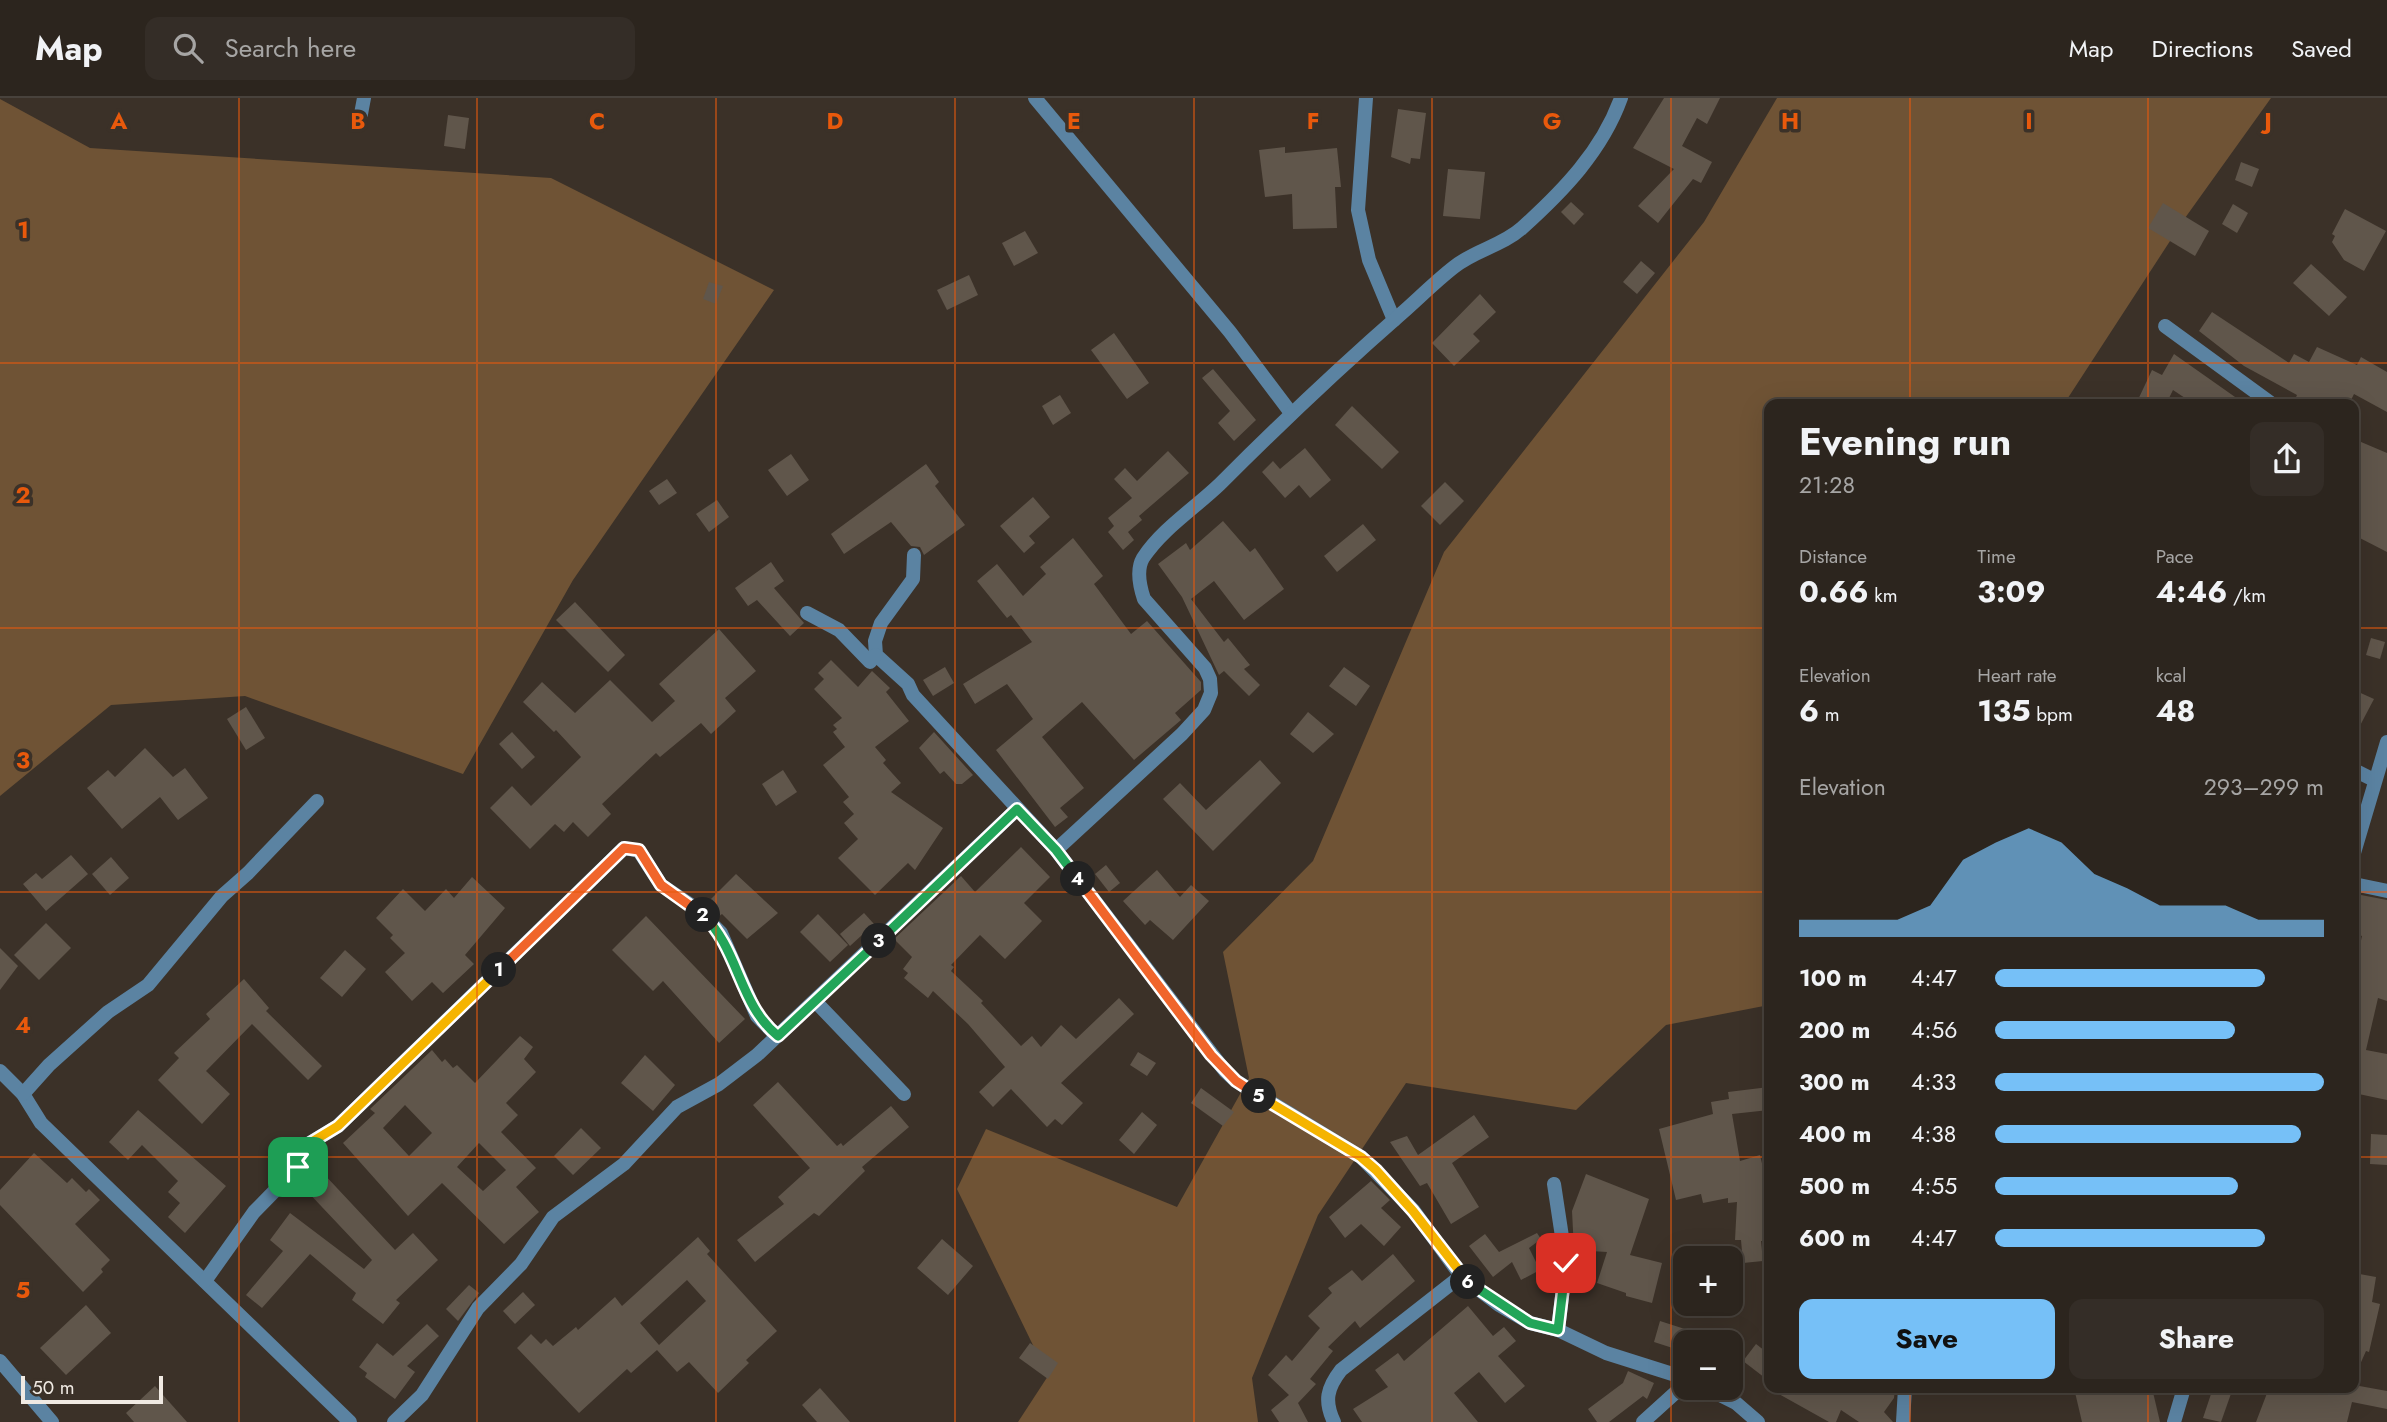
<!DOCTYPE html>
<html lang="en">
<head>
<meta charset="utf-8">
<style>
  body { margin:0; font-family:Jost,sans-serif; background:#342d27; color:#f1f3f6; height:100vh; display:flex; flex-direction:column; font-size:26px; white-space:nowrap }
  * { box-sizing:border-box; margin:0 }
  p { font-size:23px; color:#a6a5a4 }
  .icon { flex:none; width:38px; height:38px; fill:none; stroke:currentColor; stroke-width:2; stroke-linecap:round; stroke-linejoin:round }
  .map { position:relative; flex:1; overflow:hidden }
  .side { position:absolute; left:1764px; top:301px; width:595px; height:994px; display:flex; flex-direction:column; background:#2c251e; border-radius:14px; box-shadow:0 7px 28px #0002,0 0 0 2px #48423c }
  .side>* { flex:none }
  .controls { position:absolute; left:1673px; top:1148px; display:grid; gap:14px }
  .controls a { display:grid; place-items:center; width:70px; height:70px; border-radius:14px; background:#2c251e; box-shadow:0 7px 28px #0002,0 0 0 2px #48423c; font-size:35px }
  .scale { position:absolute; left:21px; bottom:18px; width:142px; box-sizing:border-box; padding-left:7px; border:4px solid #f0eae3; border-top:0; font-size:19px; line-height:24px; white-space:nowrap; color:#f0eae3; -webkit-text-stroke:5px #3b3128; paint-order:stroke }
  .pin { position:absolute; display:grid; place-items:center; width:60px; height:60px; color:#fff; margin:-30px; border-radius:14px; box-shadow:0 4px 10px #0006 }
  .km { position:absolute; width:35px; height:35px; margin:-18px; border-radius:50%; background:#222; color:#fff; font-size:19px; line-height:35px; text-align:center }
  .round { display:grid; place-items:center; flex:none; width:74px; height:74px; border-radius:14px; background:#342d27 }
  .summary { display:flex; align-items:center; justify-content:space-between; height:119px; padding:0 35px }
  h1 { font-size:38px; font-weight:700; line-height:52px }
  .metrics { display:grid; grid-template-columns:repeat(3,1fr); gap:10px; height:119px; padding:7px 35px }
  .metrics div { display:grid; align-content:center }
  .metrics b { font-size:30px; font-weight:700 }
  .metrics small { font-size:19px; font-weight:400 }
  .metrics p { font-size:19px }
  .chart { height:196px; padding:14px 35px }
  .chart p { display:flex; justify-content:space-between }
  .chart svg { width:100%; height:126px; margin-top:7px; fill:#76c0f7; opacity:.7 }
  .button { display:flex; gap:14px; margin-top:auto; padding:14px 35px }
  .button a { flex:1; height:80px; border-radius:14px; background:#76c0f7; color:#111; font-size:28px; font-weight:700; line-height:80px; text-align:center }
  .button a+a { background:#342d27; color:#f1f3f6 }
  ul { padding:0 35px; list-style:none; font-size:23px }
  li { display:grid; grid-template-columns:112px 84px 1fr; align-items:center; height:52px }
  li i { height:18px; border-radius:9px; background:#76c0f7 }
  header { display:flex; align-items:center; gap:42px; box-sizing:border-box; height:98px; padding:0 35px; background:#2c251e; border-bottom:2px solid #48423c }
  header strong { font-size:33px }
  nav { display:flex; gap:38px; margin-inline-start:auto; font-size:24px }
  .search { width:490px; height:63px; background:#342d27; display:flex; align-items:center; gap:18px; box-sizing:border-box; padding:0 24px; border-radius:14px; color:#a6a5a4; font-size:26px }
  .map>svg:first-child { display:block }
  .green { fill:#6f5335 }
  .building { fill:#60564b; fill-rule:evenodd }
  .lines { fill:none; stroke-linecap:round; stroke-linejoin:round }
  .street { stroke:#5b83a2; stroke-width:14 }
  .split-1-casing { stroke:#fff; stroke-width:14 }
  .split-2-casing { stroke:#fff; stroke-width:14 }
  .split-3-casing { stroke:#fff; stroke-width:14 }
  .split-4-casing { stroke:#fff; stroke-width:14 }
  .split-5-casing { stroke:#fff; stroke-width:14 }
  .split-6-casing { stroke:#fff; stroke-width:14 }
  .split-7-casing { stroke:#fff; stroke-width:14 }
  .split-1 { stroke:#f5b400; stroke-width:9 }
  .split-2 { stroke:#f0652b; stroke-width:9 }
  .split-3 { stroke:#22a559; stroke-width:9 }
  .split-4 { stroke:#22a559; stroke-width:9 }
  .split-5 { stroke:#f0652b; stroke-width:9 }
  .split-6 { stroke:#f5b400; stroke-width:9 }
  .split-7 { stroke:#22a559; stroke-width:9 }
  .grid { fill:none; stroke:#e8590c; stroke-width:2; stroke-opacity:0.55 }
  .grid-label { font-size:23px; text-anchor:middle; font-weight:bold; fill:#e8590c; stroke:#3b3128; stroke-width:7; stroke-linejoin:round; paint-order:stroke }
</style>
</head>
<body>
<header>
<strong>Map</strong>
<div class="search"><svg class="icon" aria-label="search" viewBox="0 0 24 24"><circle cx="10" cy="10" r="6"/><path d="M15 15l6 6"/></svg>Search here</div>
<nav><a>Map</a><a>Directions</a><a>Saved</a></nav>
</header>
<div class="map">
<svg width="2387" height="1324" viewBox="0 0 2387 1324">
  <rect width="100%" height="100%" fill="#3b3128"/>
  <g class="green">
    <path d="M1777 0H2271L2185 120 2064 306H1769V907L1666 927 1576 1012 1406 985 1318 1117 1252 1280 1258 1324H1018L1048 1278 957 1091 986 1031 1177 1109 1249 980 1223 854 1313 763 1444 454 1704 124Z"/>
    <path d="M0 1 90 50 551 80 774 192 573 482 463 676 245 598 111 607 0 698Z"/>
  </g>
  <g class="building">
    <path d="M1664 0H1720L1707 26 1697 20 1682 48 1712 64 1701 85 1693 81 1658 125 1638 108 1674 71 1633 50Z"/>
    <path d="M1398 11 1426 15 1420 61 1411 60 1410 66 1391 59Z"/>
    <path d="M448 17 469 20 465 51 444 48Z"/>
    <path d="M1285 49V55L1337 50 1341 89H1335L1337 130 1293 131 1292 96 1265 99 1259 52Z"/>
    <path d="M2241 64 2259 71 2252 89 2235 82Z"/>
    <path d="M1448 71 1485 74 1480 121 1443 118Z"/>
    <path d="M1571 104 1584 116 1574 127 1561 114Z"/>
    <path d="M2163 105 2209 133 2195 158 2148 130Z"/>
    <path d="M2233 106 2248 115 2237 135 2222 126Z"/>
    <path d="M2345 111 2386 133 2364 173 2344 162 2332 144 2335 138 2332 136Z"/>
    <path d="M1025 133 1038 155 1014 168 1002 145Z"/>
    <path d="M1641 163 1655 175 1637 196 1623 184Z"/>
    <path d="M2311 166 2347 199 2329 218 2293 185Z"/>
    <path d="M969 177 978 197 947 212 937 192Z"/>
    <path d="M709 184 723 188 716 206 703 201Z"/>
    <path d="M1480 196 1496 214 1473 236 1480 243 1454 268 1432 245Z"/>
    <path d="M2212 214 2289 265 2294 256 2309 264 2317 249 2357 267 2361 259 2387 274V314L2354 296 2349 306H2293L2297 297 2244 268 2199 233Z"/>
    <path d="M1114 235 1149 285 1127 301 1091 252Z"/>
    <path d="M2174 256 2245 306H2194L2173 292 2166 306H2136L2152 272 2162 277Z"/>
    <path d="M1213 271 1256 322 1234 343 1218 325 1230 313 1202 280Z"/>
    <path d="M1060 297 1071 315 1053 327 1042 308Z"/>
    <path d="M1352 308 1399 354 1382 371 1335 327Z"/>
    <path d="M2354 341 2387 355V454L2354 437Z"/>
    <path d="M1305 350 1331 382 1310 400 1299 387 1285 400 1262 374 1273 363 1280 371Z"/>
    <path d="M1168 353 1189 375 1139 418 1142 422 1128 434 1134 442 1123 452 1108 434 1114 428 1108 420 1132 400 1114 381 1125 370 1137 383Z"/>
    <path d="M791 356 809 382 787 398 768 372Z"/>
    <path d="M926 366 939 384 935 388 965 427 924 457 920 449 911 448 891 424 844 456 831 436Z"/>
    <path d="M667 381 677 395 659 407 649 393Z"/>
    <path d="M1445 384 1464 403 1440 427 1421 408Z"/>
    <path d="M1033 399 1050 419 1029 438 1035 445 1024 455 1000 428Z"/>
    <path d="M717 402 729 419 709 434 696 416Z"/>
    <path d="M1223 423 1250 454 1255 450 1284 491 1244 522 1214 483 1191 501 1224 544 1228 540 1250 567 1244 571 1260 587 1249 598 1224 573 1219 577 1182 499 1158 466 1186 445 1190 452Z"/>
    <path d="M1363 426 1376 442 1337 474 1324 458Z"/>
    <path d="M1073 440 1103 478 1094 486 1131 536 1147 523 1201 584V592L1175 615 1181 622 1134 662 1082 604 1042 639 1084 690 1060 710 1068 719 1055 729 996 652 1033 621 1007 586 975 606 963 586 1032 544 1011 517 1007 520 977 483 997 466 1023 498 1046 476 1040 469Z"/>
    <path d="M771 464 784 483 774 490 804 525 790 538 757 502 748 508 735 490Z"/>
    <path d="M575 504 625 557 608 574 556 522Z"/>
    <path d="M719 531 756 573 725 600 736 613 711 636 701 625 660 659 656 655 602 706 611 716 588 739 573 724 564 734 555 726 530 751 490 710 512 688 531 708 581 659 556 632 554 634 523 604 542 584 575 615 610 582 652 624 675 603 659 586Z"/>
    <path d="M2371 540 2385 544 2380 561 2366 557Z"/>
    <path d="M831 562 858 589 872 573 890 590 886 594 909 623 875 649 886 662 883 665 901 685 891 694 943 730 915 772 908 765 875 797 838 760 858 741 844 725 854 716 843 704 849 699 823 667 845 649 833 634 837 631 833 627 842 620 814 591 824 581 818 575Z"/>
    <path d="M945 569 954 585 933 598 923 582Z"/>
    <path d="M1344 569 1370 588 1356 608 1329 588Z"/>
    <path d="M2354 592 2374 601 2354 639Z"/>
    <path d="M246 609 265 640 246 652 227 621Z"/>
    <path d="M1308 614 1334 636 1313 655 1290 636Z"/>
    <path d="M512 634 535 659 522 671 499 646Z"/>
    <path d="M934 634 973 677 962 686H956L944 673 940 676 919 650Z"/>
    <path d="M145 650 173 679 185 670 208 700 178 722 160 699 122 731 87 690 108 672 115 679Z"/>
    <path d="M1260 662 1281 685 1213 753 1163 701 1180 685 1206 712Z"/>
    <path d="M783 672 797 694 776 708 762 686Z"/>
    <path d="M1021 749 1050 779 1024 805 1042 823 1005 861 980 837 951 867 954 869 951 873 983 903 981 905 1021 948 1032 938 1041 949 1061 927 1076 941 1119 900 1134 916 1061 985 1083 1005 1062 1027 1055 1021 1047 1029 1011 991 993 1009 979 994 1005 969 968 926 933 893 928 900 904 880 908 875 903 871 912 859 894 841 961 778 975 794Z"/>
    <path d="M71 757 88 776 46 813 23 786 36 775 42 781Z"/>
    <path d="M111 759 129 780 110 797 92 776Z"/>
    <path d="M1106 767 1120 785 1109 794 1095 776Z"/>
    <path d="M1157 772 1180 799 1191 787 1209 803 1173 842 1150 822 1145 827 1123 803Z"/>
    <path d="M736 776 778 815 747 841 722 816 718 819 706 806Z"/>
    <path d="M472 779 505 810 465 857 474 866 443 895 432 884 412 903 385 874 405 855 390 840 393 837 376 820 403 791 425 813 446 791 454 800Z"/>
    <path d="M2361 797 2387 802V903L2378 900 2366 952 2387 956V1002L2354 995V873L2362 838 2354 835V817Z"/>
    <path d="M864 815 874 826 850 848 840 836Z"/>
    <path d="M818 816 848 847 830 864 800 834Z"/>
    <path d="M646 818 745 921 719 945 663 883 653 893 612 852Z"/>
    <path d="M46 825 71 850 39 882 14 857Z"/>
    <path d="M0 850 18 868 0 892Z"/>
    <path d="M345 852 366 871 342 899 320 880Z"/>
    <path d="M244 881 269 910 266 913 322 968 308 982 252 926 206 973 230 996 202 1026 158 982 179 960 174 955 210 921 206 916Z"/>
    <path d="M520 938 533 949 524 961 536 974 506 1005 518 1017 501 1034 536 1070 516 1089 539 1114 504 1146 442 1085 408 1118 343 1045 375 1015 370 1011 432 952 442 964 445 961 453 970 457 967 475 985ZM405 1007 432 1035 409 1058 383 1030ZM479 1045 506 1072 483 1093 457 1069Z"/>
    <path d="M1138 954 1156 965 1147 978 1130 967Z"/>
    <path d="M645 957 675 987 653 1013 621 985Z"/>
    <path d="M778 984 837 1048 841 1045 843 1048 891 1008 909 1029 862 1069 865 1073 819 1118 814 1115 755 1164 737 1142 784 1106 778 1099 810 1070 753 1007Z"/>
    <path d="M1769 989V1012L1732 1016 1740 1063 1760 1057 1764 1074 1769 1073V1143H1761L1763 1163 1743 1165 1741 1142H1735L1737 1104 1728 1105V1100L1703 1105 1701 1096 1676 1102 1659 1031 1713 1016 1711 1004 1729 1001 1728 994Z"/>
    <path d="M1201 990 1234 1014 1223 1028 1191 1005Z"/>
    <path d="M138 1012 226 1088 185 1135 168 1119 180 1105 168 1094 178 1083 142 1047 128 1062 109 1044Z"/>
    <path d="M1142 1014 1157 1027 1134 1056 1119 1042Z"/>
    <path d="M1474 1017 1489 1039 1452 1065 1479 1109 1451 1126 1427 1085 1420 1088 1390 1044 1407 1038 1418 1057Z"/>
    <path d="M581 1030 601 1050 573 1077 554 1058Z"/>
    <path d="M2371 1036 2387 1037V1067L2370 1066Z"/>
    <path d="M34 1055 67 1085 72 1080 86 1094 89 1091 100 1102 75 1126 110 1162 101 1171 103 1174 83 1194 0 1107V1092Z"/>
    <path d="M322 1074 395 1152 413 1135 438 1162 396 1202 400 1205 383 1226 352 1202 356 1195 310 1156 262 1210 246 1197 283 1153 270 1142 290 1115 364 1171 372 1162 305 1091Z"/>
    <path d="M1586 1076 1649 1101 1630 1157 1662 1165 1652 1205 1626 1198V1195L1597 1185 1607 1154 1574 1152 1572 1113Z"/>
    <path d="M1371 1083 1390 1102 1381 1110 1401 1129 1384 1148 1361 1126 1345 1140 1329 1119Z"/>
    <path d="M1537 1135 1541 1141 1529 1150 1540 1172 1521 1182 1512 1164 1493 1179 1469 1148 1485 1136 1499 1154Z"/>
    <path d="M698 1139 710 1153 707 1156 777 1233 746 1262 749 1265 718 1295 689 1264 677 1274 657 1252 631 1275 627 1271 579 1315 517 1250 531 1236 541 1246 546 1241 553 1248 576 1229 578 1232 615 1199 622 1208ZM687 1182 706 1203 659 1247 640 1225Z"/>
    <path d="M942 1141 973 1168 948 1197 917 1170Z"/>
    <path d="M1393 1156 1415 1183 1360 1230 1355 1223 1328 1249 1333 1253 1310 1281 1316 1286 1298 1305 1308 1324H1279L1271 1312 1289 1297 1268 1277 1286 1257 1292 1263 1320 1230 1308 1218 1332 1195 1328 1190 1352 1172 1362 1183Z"/>
    <path d="M2354 1175 2376 1179 2372 1204 2380 1206 2369 1254 2366 1253 2354 1280Z"/>
    <path d="M469 1187 479 1195 458 1223 446 1211Z"/>
    <path d="M523 1194 535 1207 515 1226 503 1213Z"/>
    <path d="M86 1207 111 1235 66 1277 40 1250Z"/>
    <path d="M1468 1208 1493 1238 1504 1229 1516 1243 1498 1258 1525 1288 1505 1305 1479 1274 1454 1295 1478 1324H1362L1353 1311 1388 1289 1375 1272 1398 1255 1404 1263Z"/>
    <path d="M1660 1223 1691 1233 1685 1244V1254L1654 1244Z"/>
    <path d="M427 1226 439 1238 407 1268 415 1274 395 1301 365 1279 367 1275 359 1269 377 1245 393 1258Z"/>
    <path d="M1030 1245 1058 1265 1048 1281 1019 1260Z"/>
    <path d="M1756 1246 1769 1256V1283L1743 1263Z"/>
    <path d="M1628 1273 1654 1285 1647 1301 1643 1298 1609 1324H1597L1588 1311 1623 1285Z"/>
    <path d="M2354 1287 2387 1293V1311L2352 1304 2347 1324H2256L2269 1290Z"/>
    <path d="M155 1288 187 1324H134L126 1315Z"/>
    <path d="M820 1290 850 1324H817L802 1307Z"/>
    <path d="M1768 1290H1895L1894 1300 1884 1314 1893 1324H1859L1841 1312 1836 1324H1829Z"/>
    <path d="M2074 1290H2152L2160 1324H2082Z"/>
    <path d="M2213 1290H2233L2221 1324 2203 1320Z"/>
  </g>
  <g class="lines">
    <g class="street">
      <path d="M1035 0 1230 234 1291 315"/>
      <path d="M1366 0 1358 112 1369 162 1394 222"/>
      <path d="M361 16 364 0"/>
      <path d="M2165 228 2272 306"/>
      <path d="M914 457 913 481 881 525 875 543 876 557 908 586 913 597 1056 752 1225 973 1236 983 1361 1059 1414 1113 1461 1178 1499 1207 1530 1225 1558 1232 1606 1255 1685 1280"/>
      <path d="M807 515 839 532 870 564 876 557"/>
      <path d="M2354 672 2374 682"/>
      <path d="M1056 752 1182 636 1204 612 1211 595 1210 581 1205 570 1144 501C1140 489 1136 472 1143 460 1162 431 1195 410 1220 386 1279 327 1339 270 1402 215 1419 200 1436 183 1454 169 1475 152 1502 148 1522 130 1563 93 1602 53 1621 0"/>
      <path d="M2354 755 2387 644"/>
      <path d="M2354 786 2387 793"/>
      <path d="M815 903 904 996"/>
      <path d="M0 973 23 996 41 1025 350 1324"/>
      <path d="M23 996 49 967 108 914 148 887 222 798 248 775 317 703"/>
      <path d="M1554 1086 1566 1165 1558 1232"/>
      <path d="M205 1183 254 1114 298 1069 310 1045 338 1028 624 750 639 753 661 787 697 811 721 835 757 918 777 938"/>
      <path d="M0 1263 52 1324"/>
      <path d="M1706 1290 1736 1305 1758 1324"/>
      <path d="M394 1324 422 1297 478 1210 521 1166 553 1119 624 1066 677 1009 719 986 757 957 1017 711"/>
      <path d="M1334 1324C1324 1303 1327 1290 1341 1272L1461 1178"/>
      <path d="M1643 1324 1685 1286"/>
      <path d="M1903 1324 1905 1290"/>
      <path d="M2174 1324 2184 1290"/>
    </g>
  </g>
  <g class="lines">
    <defs>
      <path id="split-1" d="M298 1069 310 1045 338 1028 499 872"/>
      <path id="split-2" d="M499 872 624 750 639 752 661 787 703 817"/>
      <path id="split-3" d="M703 817C739 851 739 907 778 938L879 843"/>
      <path id="split-4" d="M879 843 1017 711 1056 752 1078 781"/>
      <path id="split-5" d="M1078 781 1211 957 1236 983 1259 998"/>
      <path id="split-6" d="M1259 998 1361 1059 1376 1072 1413 1113 1468 1184"/>
      <path id="split-7" d="M1468 1184 1530 1225 1558 1232 1566 1165"/>
    </defs>
    <use href="#split-1" class="split-1-casing"/>
    <use href="#split-2" class="split-2-casing"/>
    <use href="#split-3" class="split-3-casing"/>
    <use href="#split-4" class="split-4-casing"/>
    <use href="#split-5" class="split-5-casing"/>
    <use href="#split-6" class="split-6-casing"/>
    <use href="#split-7" class="split-7-casing"/>
    <use href="#split-1" class="split-1"/>
    <use href="#split-2" class="split-2"/>
    <use href="#split-3" class="split-3"/>
    <use href="#split-4" class="split-4"/>
    <use href="#split-5" class="split-5"/>
    <use href="#split-6" class="split-6"/>
    <use href="#split-7" class="split-7"/>
  </g>
  <path class="grid" d="M239 0V1324M477 0V1324M716 0V1324M955 0V1324M1194 0V1324M1432 0V1324M1671 0V1324M1910 0V306M2148 0V306M0 265H2387M0 530H1769M2354 530H2387M0 794H1769M2354 794H2387M0 1059H1769M2354 1059H2387M1910 1290V1324M2148 1290V1324"/>
  <g class="grid-label">
    <text x="119" y="31">A</text>
    <text x="358" y="31">B</text>
    <text x="597" y="31">C</text>
    <text x="835" y="31">D</text>
    <text x="1074" y="31">E</text>
    <text x="1313" y="31">F</text>
    <text x="1552" y="31">G</text>
    <text x="1790" y="31">H</text>
    <text x="2029" y="31">I</text>
    <text x="2268" y="31">J</text>
    <text x="23" y="140">1</text>
    <text x="23" y="405">2</text>
    <text x="23" y="670">3</text>
    <text x="23" y="935">4</text>
    <text x="23" y="1200">5</text>
  </g>
</svg>
<div class="controls">
<a>+</a>
<a>−</a>
</div>
<div class="scale">50 m</div>
<div class="pin" style="left:298px;top:1069px;background:#1e9e55"><svg class="icon" aria-label="arrive" viewBox="0 0 24 24"><path d="M6 21V4h12l-3 4 3 4H6"/></svg></div>
<div class="pin" style="left:1566px;top:1165px;background:#d93025"><svg class="icon" aria-label="check" viewBox="0 0 24 24"><path d="M5 12l5 5 9-10"/></svg></div>
<b class="km" style="left:499px;top:872px">1</b>
<b class="km" style="left:703px;top:817px">2</b>
<b class="km" style="left:879px;top:843px">3</b>
<b class="km" style="left:1078px;top:781px">4</b>
<b class="km" style="left:1259px;top:998px">5</b>
<b class="km" style="left:1468px;top:1184px">6</b>
<section class="side">
<div class="summary"><div><h1>Evening run</h1><p>21:28</p></div><a class="round"><svg class="icon" aria-label="share" viewBox="0 0 24 24"><path d="M12 15V3M7 8l5-5 5 5M5 13v7h14v-7"/></svg></a></div>
<div class="metrics">
<div><p>Distance</p><b>0.66<small> km</small></b></div>
<div><p>Time</p><b>3:09</b></div>
<div><p>Pace</p><b>4:46<small> /km</small></b></div>
</div>
<div class="metrics">
<div><p>Elevation</p><b>6<small> m</small></b></div>
<div><p>Heart rate</p><b>135<small> bpm</small></b></div>
<div><p>kcal</p><b>48</b></div>
</div>
<div class="chart"><p><span>Elevation</span>293–299 m</p>
<svg viewBox="0 0 160 44" preserveAspectRatio="none"><path d="M0 44V38L10 38L20 38L30 38L40 33L50 17L60 11L70 6L80 11L90 22L100 27L110 33L120 33L130 33L140 38L150 38L160 38V44z"/></svg>
</div>
<ul>
<li><b>100 m</b>4:47<i style="width:82%"></i></li>
<li><b>200 m</b>4:56<i style="width:73%"></i></li>
<li><b>300 m</b>4:33<i style="width:100%"></i></li>
<li><b>400 m</b>4:38<i style="width:93%"></i></li>
<li><b>500 m</b>4:55<i style="width:74%"></i></li>
<li><b>600 m</b>4:47<i style="width:82%"></i></li>
</ul>
<div class="button"><a>Save</a><a>Share</a></div>
</section>
</div>
</body>
</html>
